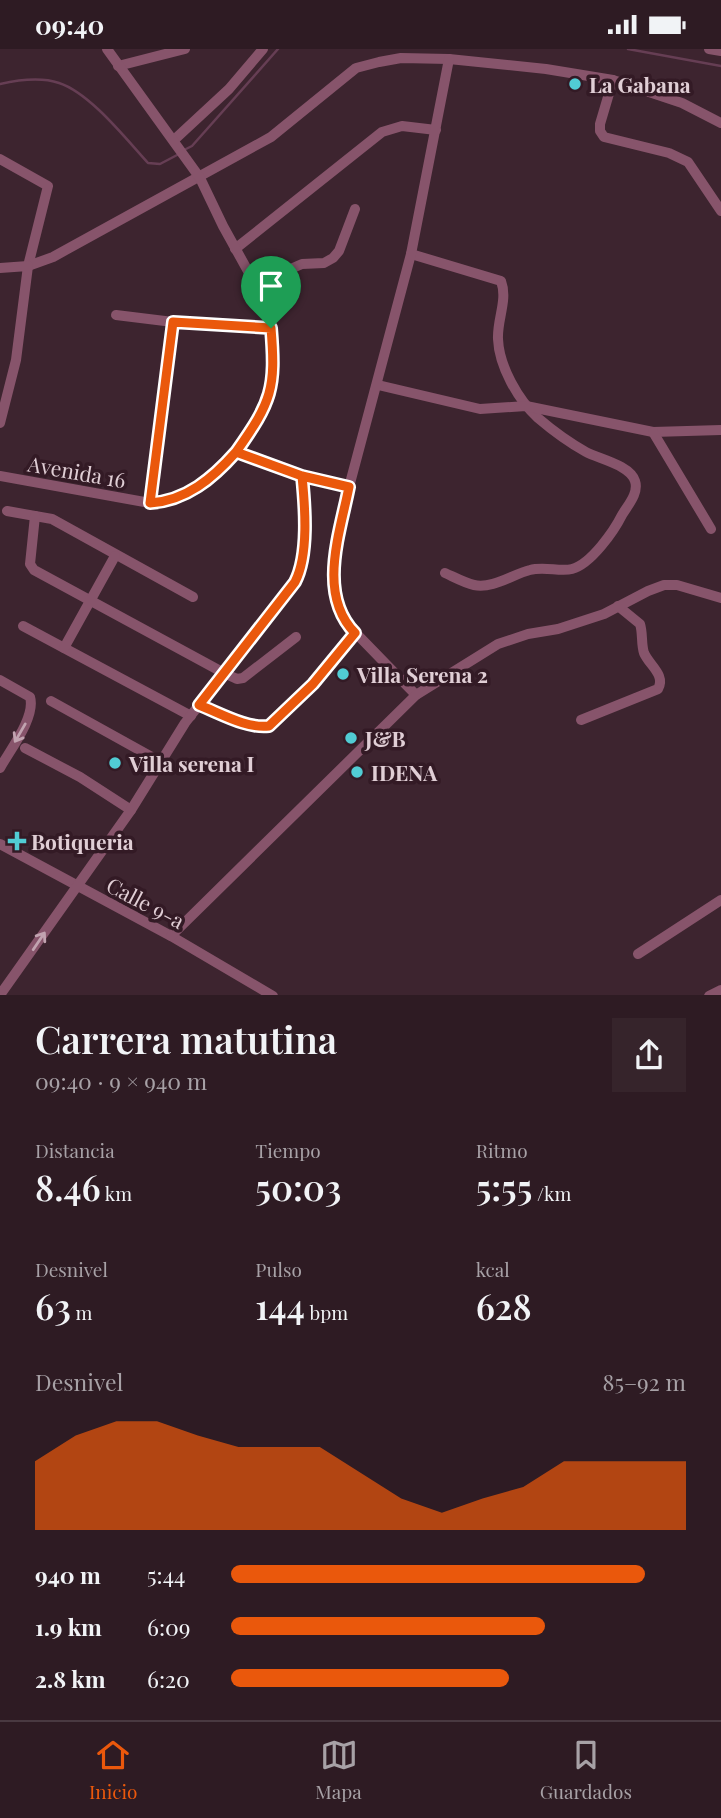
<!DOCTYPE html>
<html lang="es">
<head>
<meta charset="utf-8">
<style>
  body { margin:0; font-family:"Playfair Display",serif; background:#36242b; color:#f1f3f6; height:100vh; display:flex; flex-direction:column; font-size:26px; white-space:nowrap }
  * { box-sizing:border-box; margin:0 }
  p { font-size:23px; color:#a7a1a6 }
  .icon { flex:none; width:38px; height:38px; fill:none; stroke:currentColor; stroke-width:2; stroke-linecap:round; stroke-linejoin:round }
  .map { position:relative; height:946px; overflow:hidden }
  .details { display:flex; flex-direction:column; background:#2e1b23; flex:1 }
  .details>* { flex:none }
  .pin { position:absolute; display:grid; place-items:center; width:60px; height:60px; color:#fff; margin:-72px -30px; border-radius:50% 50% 50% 0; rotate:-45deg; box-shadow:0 0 7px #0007 }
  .pin .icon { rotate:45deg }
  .round { display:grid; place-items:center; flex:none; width:74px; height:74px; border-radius:0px; background:#36242b }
  .head { display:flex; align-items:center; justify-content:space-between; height:119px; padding:0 35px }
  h1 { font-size:38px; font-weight:600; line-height:52px }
  .figures { display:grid; grid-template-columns:repeat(3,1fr); gap:10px; height:119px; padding:7px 35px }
  .figures div { display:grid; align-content:center }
  .figures b { font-size:35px; font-weight:600 }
  .figures small { font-size:19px; font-weight:400 }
  .figures p { font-size:19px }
  .chart { height:196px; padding:14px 35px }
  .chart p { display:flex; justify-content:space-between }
  .chart svg { width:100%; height:126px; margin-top:7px; fill:#ea580c; opacity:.7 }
  ul { padding:0 35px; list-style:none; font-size:23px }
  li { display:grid; grid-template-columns:112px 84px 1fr; align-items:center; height:52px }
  li i { height:18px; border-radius:9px; background:#ea580c }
  .status { display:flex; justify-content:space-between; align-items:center; height:49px; padding:0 35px; background:#2e1b23; direction:ltr }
  .status svg { height:19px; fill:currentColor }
  .menu { display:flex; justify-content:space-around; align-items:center; height:98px; border-top:2px solid #493941; background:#2e1b23; font-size:19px; color:#a7a1a6 }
  .menu a { display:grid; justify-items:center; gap:4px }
  .menu .active { color:#ea580c }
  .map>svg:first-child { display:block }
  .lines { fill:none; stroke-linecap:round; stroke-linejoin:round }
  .stream { stroke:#663e54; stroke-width:2.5 }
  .minor { stroke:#87546b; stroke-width:10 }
  .oneway { stroke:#c1a3b0 }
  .route-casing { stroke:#fff; stroke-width:14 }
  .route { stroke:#ea580c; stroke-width:9 }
  .poi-dot { fill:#51ccd4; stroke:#331a25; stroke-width:2.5 }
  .labels { text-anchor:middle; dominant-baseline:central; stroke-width:7; stroke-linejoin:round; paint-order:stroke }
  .poi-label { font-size:21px; font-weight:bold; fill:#e0ced5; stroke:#331a25; text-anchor:start }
  .street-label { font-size:21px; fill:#e0ced5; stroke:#331a25 }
</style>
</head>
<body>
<div class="status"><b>09:40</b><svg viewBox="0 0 49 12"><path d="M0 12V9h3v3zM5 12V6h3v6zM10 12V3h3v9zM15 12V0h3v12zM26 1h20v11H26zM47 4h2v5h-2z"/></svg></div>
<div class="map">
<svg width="721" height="947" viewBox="0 0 721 947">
  <rect width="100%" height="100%" fill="#3d242f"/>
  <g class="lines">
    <g class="stream">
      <path d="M628 0 721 17"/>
      <path d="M0 35C18 31 41 28 59 34 90 44 126 90 148 114L160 115 179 105"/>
      <path d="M184 101 192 97 278 0"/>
    </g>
    <g class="minor">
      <path d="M709 0 721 2"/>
      <path d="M118 17 185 0"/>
      <path d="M613 31 600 75V82L604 88 669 104 688 113 721 162"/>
      <path d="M174 91 229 40 263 0"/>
      <path d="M0 110 48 137 28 217"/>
      <path d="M235 200 382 83 402 77 436 81"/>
      <path d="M411 205 501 232C508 251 497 270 498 290 499 317 518 351 538 369 552 381 570 394 586 403 599 410 630 416 635 432 639 444 628 456 622 466 614 482 591 515 572 520 560 523 544 517 530 521 513 525 493 540 474 536 465 534 454 528 445 524"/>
      <path d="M28 217 53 208 271 88 356 19 379 13 401 9 449 10 546 20 613 31 682 54 721 74"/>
      <path d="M0 219 28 217 16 311 0 374"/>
      <path d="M256 235 302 215 324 214 333 209 339 202 355 160"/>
      <path d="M116 266 173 273"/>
      <path d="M378 336 480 360 526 357 653 383 721 381"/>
      <path d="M653 383 711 480"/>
      <path d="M0 427 150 454 165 453 197 440 236 403 258 372 270 347 274 318 271 279 259 242 223 177 200 129 107 0"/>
      <path d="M302 427 349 438"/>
      <path d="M150 454 173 273 271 279"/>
      <path d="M7 462 52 470 193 548"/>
      <path d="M35 467 30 515 34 521 224 624 237 630 243 629 296 588"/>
      <path d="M23 577 191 667"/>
      <path d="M64 599 115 507"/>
      <path d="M0 631 30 648C36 668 10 701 0 719"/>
      <path d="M416 646 349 577 337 552 333 523 349 438 411 205 449 10"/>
      <path d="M51 652 161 713"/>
      <path d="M199 656 250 676 269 677 313 635 355 584"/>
      <path d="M581 671 658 640C666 626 649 616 644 604 641 595 643 584 640 575L618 557"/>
      <path d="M25 699 80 728 131 761"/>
      <path d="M0 795 171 887 273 947"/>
      <path d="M171 887 416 646 498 595 528 585 558 580 604 565 648 542 664 536H677L721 549"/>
      <path d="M638 905 721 851"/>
      <path d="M0 946 131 761 185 674 295 533C309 506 305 457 302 427L236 403"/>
      <path d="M709 947 721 941"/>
    </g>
  </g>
  <defs><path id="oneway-shaft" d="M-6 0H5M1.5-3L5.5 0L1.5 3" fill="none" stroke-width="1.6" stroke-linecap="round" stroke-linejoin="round" transform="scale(1.75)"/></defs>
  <g class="oneway">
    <use href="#oneway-shaft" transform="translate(20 684) rotate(120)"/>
    <use href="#oneway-shaft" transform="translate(39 892) rotate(-56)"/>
  </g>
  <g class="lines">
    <defs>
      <path id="route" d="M271 279C276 340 272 352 236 403L302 427C305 457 309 506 295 533L199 656C220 664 247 680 269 677L313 635 355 584C317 545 340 484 349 438L302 427 236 403C213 429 186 452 150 454L173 273 271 279"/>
    </defs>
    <use href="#route" class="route-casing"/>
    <use href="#route" class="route"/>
  </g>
  <g class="poi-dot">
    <circle cx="575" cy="35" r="7"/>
    <circle cx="343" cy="625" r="7"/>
    <circle cx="351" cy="689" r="7"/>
    <circle cx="115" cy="714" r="7"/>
    <circle cx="357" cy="723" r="7"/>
    <path d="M13.5 781.5h7v7h7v7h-7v7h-7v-7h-7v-7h7z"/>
  </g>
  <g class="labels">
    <g class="poi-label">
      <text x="589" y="35">La Gabana</text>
      <text x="357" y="625">Villa Serena 2</text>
      <text x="365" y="689">J&amp;B</text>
      <text x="129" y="714">Villa serena I</text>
      <text x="371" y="723">IDENA</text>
      <text x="31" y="792">Botiqueria</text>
    </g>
    <g class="street-label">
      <text transform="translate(77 422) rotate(10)">Avenida 16</text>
      <text transform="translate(146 853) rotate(28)">Calle 9-a</text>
    </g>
  </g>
</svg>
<div class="pin" style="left:271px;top:279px;background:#1e9e55"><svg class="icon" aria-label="arrive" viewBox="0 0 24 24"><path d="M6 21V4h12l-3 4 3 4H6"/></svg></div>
</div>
<section class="details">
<div class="head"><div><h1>Carrera matutina</h1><p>09:40 · 9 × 940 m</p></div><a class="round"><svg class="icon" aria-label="share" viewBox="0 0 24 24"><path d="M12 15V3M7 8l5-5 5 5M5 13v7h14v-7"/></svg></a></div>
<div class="figures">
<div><p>Distancia</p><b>8.46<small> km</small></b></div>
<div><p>Tiempo</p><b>50:03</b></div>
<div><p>Ritmo</p><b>5:55<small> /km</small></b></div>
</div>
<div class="figures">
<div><p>Desnivel</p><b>63<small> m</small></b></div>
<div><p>Pulso</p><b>144<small> bpm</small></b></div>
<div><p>kcal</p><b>628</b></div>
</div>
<div class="chart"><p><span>Desnivel</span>85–92 m</p>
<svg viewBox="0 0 160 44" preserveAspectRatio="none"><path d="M0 44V20L10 11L20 6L30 6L40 11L50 15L60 15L70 15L80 24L90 33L100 38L110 33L120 29L130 20L140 20L150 20L160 20V44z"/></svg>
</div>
<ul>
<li><b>940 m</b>5:44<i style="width:91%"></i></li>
<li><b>1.9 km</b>6:09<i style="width:69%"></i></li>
<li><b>2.8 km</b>6:20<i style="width:61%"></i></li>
</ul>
</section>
<nav class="menu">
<a class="active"><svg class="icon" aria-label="home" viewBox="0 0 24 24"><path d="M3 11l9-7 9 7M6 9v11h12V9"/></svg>Inicio</a>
<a><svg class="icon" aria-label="map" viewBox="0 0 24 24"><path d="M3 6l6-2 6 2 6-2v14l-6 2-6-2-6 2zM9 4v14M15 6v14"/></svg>Mapa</a>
<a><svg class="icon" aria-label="saved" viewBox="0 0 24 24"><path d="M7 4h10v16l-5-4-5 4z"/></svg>Guardados</a>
</nav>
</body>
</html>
